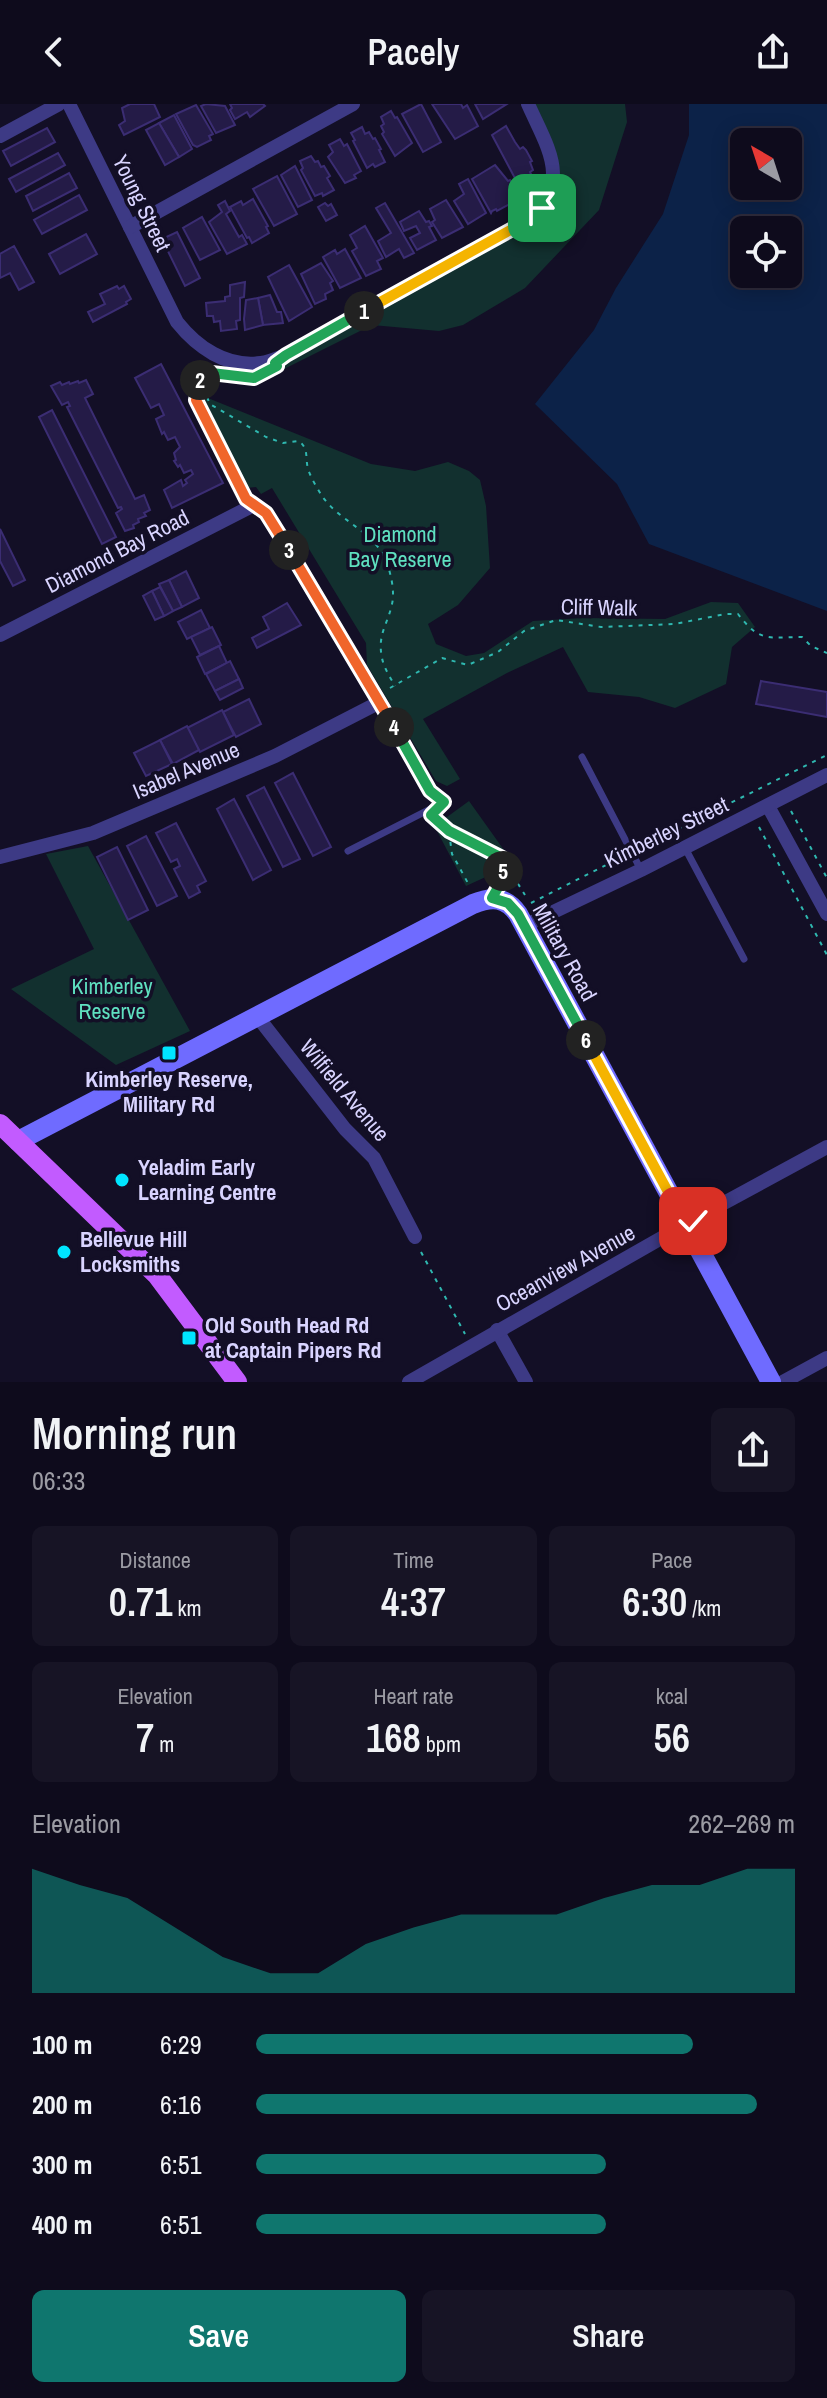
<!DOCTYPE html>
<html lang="en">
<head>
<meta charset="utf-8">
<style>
  body { margin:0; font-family:"Archivo Narrow",sans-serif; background:#171425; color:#f1f3f6; height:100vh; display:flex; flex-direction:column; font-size:30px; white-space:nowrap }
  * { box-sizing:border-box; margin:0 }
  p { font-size:26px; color:#9b9ba3 }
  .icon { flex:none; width:44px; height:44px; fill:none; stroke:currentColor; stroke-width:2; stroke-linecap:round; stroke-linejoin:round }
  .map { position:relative; height:1278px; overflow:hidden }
  .details { display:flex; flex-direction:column; background:#0e0b1c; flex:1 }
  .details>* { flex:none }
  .needle { width:52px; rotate:321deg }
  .tools { position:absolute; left:730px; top:24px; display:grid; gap:16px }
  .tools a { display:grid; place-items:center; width:72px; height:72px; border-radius:12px; background:#0e0b1c; box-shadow:0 4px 20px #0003,0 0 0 2px #2e2b3b; font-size:40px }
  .pin { position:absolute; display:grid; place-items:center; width:68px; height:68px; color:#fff; margin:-34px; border-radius:16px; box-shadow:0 4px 12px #0006 }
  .km { position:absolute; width:40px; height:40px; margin:-20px; border-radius:50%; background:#222; color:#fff; font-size:22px; line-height:40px; text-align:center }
  .round { display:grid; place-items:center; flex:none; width:84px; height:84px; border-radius:12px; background:#171425 }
  .headline { display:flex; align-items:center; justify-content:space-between; height:136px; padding:0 32px }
  h1 { font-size:44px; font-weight:600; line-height:60px }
  .stats { display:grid; grid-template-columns:repeat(3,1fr); gap:12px; height:136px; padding:8px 32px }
  .stats div { display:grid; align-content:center; border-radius:12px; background:#171425; text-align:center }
  .stats b { font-size:40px; font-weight:600 }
  .stats small { font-size:22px; font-weight:400 }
  .stats p { font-size:22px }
  .chart { height:224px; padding:16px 32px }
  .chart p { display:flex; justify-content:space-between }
  .chart svg { width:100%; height:144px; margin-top:8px; fill:#0f766e; opacity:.7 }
  .cta { display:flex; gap:16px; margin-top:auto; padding:16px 32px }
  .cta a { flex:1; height:92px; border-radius:12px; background:#0f766e; color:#fff; font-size:32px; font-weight:600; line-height:92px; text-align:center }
  .cta a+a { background:#171425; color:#f1f3f6 }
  ul { padding:0 32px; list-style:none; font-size:26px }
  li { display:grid; grid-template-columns:128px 96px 1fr; align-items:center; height:60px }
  li i { height:20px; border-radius:10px; background:#0f766e }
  header { display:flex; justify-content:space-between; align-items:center; height:104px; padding:0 32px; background:#0e0b1c; font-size:36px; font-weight:600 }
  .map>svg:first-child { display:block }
  .green { fill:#12302f }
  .water { fill:#0c2248; fill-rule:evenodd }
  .building { fill:#241b47; stroke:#3b2d73; stroke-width:2 }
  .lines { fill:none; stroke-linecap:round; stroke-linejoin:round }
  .path { stroke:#2fb8b0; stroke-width:2; stroke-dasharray:4 6; stroke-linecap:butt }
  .lane { stroke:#3d3a85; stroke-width:7 }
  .street { stroke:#3d3a85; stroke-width:14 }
  .secondary { stroke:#6f6bff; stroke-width:20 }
  .primary { stroke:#c25bff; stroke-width:20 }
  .split-1-casing { stroke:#fff; stroke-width:16 }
  .split-2-casing { stroke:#fff; stroke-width:16 }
  .split-3-casing { stroke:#fff; stroke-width:16 }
  .split-4-casing { stroke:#fff; stroke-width:16 }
  .split-5-casing { stroke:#fff; stroke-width:16 }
  .split-6-casing { stroke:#fff; stroke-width:16 }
  .split-7-casing { stroke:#fff; stroke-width:16 }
  .split-1 { stroke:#f5b400; stroke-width:10 }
  .split-2 { stroke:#22a559; stroke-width:10 }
  .split-3 { stroke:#f0652b; stroke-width:10 }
  .split-4 { stroke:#f0652b; stroke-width:10 }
  .split-5 { stroke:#22a559; stroke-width:10 }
  .split-6 { stroke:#22a559; stroke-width:10 }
  .split-7 { stroke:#f5b400; stroke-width:10 }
  .poi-dot { fill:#00e5ff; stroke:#130f26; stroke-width:3 }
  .labels { text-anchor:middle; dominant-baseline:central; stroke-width:7; stroke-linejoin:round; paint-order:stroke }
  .street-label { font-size:22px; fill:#d9d4ff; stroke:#130f26 }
  .park-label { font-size:22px; fill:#5fe0c0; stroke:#130f26 }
  .poi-label { font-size:22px; font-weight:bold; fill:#d9d4ff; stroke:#130f26; text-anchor:start }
</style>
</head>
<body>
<header><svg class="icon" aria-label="back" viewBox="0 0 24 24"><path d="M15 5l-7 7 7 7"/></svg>Pacely<svg class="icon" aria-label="share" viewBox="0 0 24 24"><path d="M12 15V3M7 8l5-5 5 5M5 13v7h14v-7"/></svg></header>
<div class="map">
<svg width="827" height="1278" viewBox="0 0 827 1278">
  <rect width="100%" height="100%" fill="#130f26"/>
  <g class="green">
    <path d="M533 0H625L627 18 599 106 525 184 463 221 439 227 372 221 256 279H250L251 268 267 263 515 122 541 91 550 53Z"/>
    <path d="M188 286 371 360 415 367 448 358 469 367 480 376 486 402 490 464 458 501 428 520 436 540 466 552 484 549 533 517 583 514 665 515 711 498 738 499 755 523 732 543 726 580 675 604 639 593 588 588 563 543 507 569 423 615 460 675 447 682 436 677 367 561 366 539 272 384 261 390 256 383 237 385Z"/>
    <path d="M469 697 514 760 466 782 428 710 447 713Z"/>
    <path d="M88 742 190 927 116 961 11 885 94 845 46 750Z"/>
  </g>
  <path class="water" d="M689 0H827V507L649 440 617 380 535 300 594 226 616 184 663 110 689 31ZM744 38H788V82H744ZM744 126H788V170H744Z"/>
  <g class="building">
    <path d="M130 0H154L160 13 124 31 119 21 125 17 122 4Z"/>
    <path d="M206 0 225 2 235 21 216 29 201 2Z"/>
    <path d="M230 0H263L265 2 250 13 247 8 235 15 230 6 232 4Z"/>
    <path d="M421 0 441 38 423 48 402 10Z"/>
    <path d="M432 0H461L463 4 467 1 478 22 455 35Z"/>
    <path d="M475 0H507L483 15Z"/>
    <path d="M196 1 213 30 209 32 211 36 197 43 193 41 176 10Z"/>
    <path d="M391 7 395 14 397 13 412 39 395 52 382 30 384 28 381 22 384 20 381 13Z"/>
    <path d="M174 11 192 45 179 53 159 19Z"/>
    <path d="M159 19 179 53 165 61 146 26Z"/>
    <path d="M506 22 515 38 520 45 523 43 526 46 532 57 530 58 533 66 530 68 531 70 517 78 492 31Z"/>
    <path d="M362 23 365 30 369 28 373 35 375 34 381 45 379 46 385 58 375 63 373 60 367 64 353 37 355 36 351 29Z"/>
    <path d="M47 24 55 38 11 62 3 47Z"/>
    <path d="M340 35 344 42 347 40 361 67 354 71 356 74 345 79 328 53 333 48 329 41Z"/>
    <path d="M58 49 65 61 16 88 9 75Z"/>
    <path d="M311 52 315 58 318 57 321 63 324 62 330 72 327 74 334 86 323 92 322 89 315 92 301 66 303 64 300 57Z"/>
    <path d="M495 61 508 77 510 76 521 94 497 107 496 105 492 107 491 109 472 75Z"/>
    <path d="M295 62 312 96 298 103 281 71Z"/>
    <path d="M69 69 77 84 33 107 26 92Z"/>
    <path d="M277 72 297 110 274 122 253 85Z"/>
    <path d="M468 75 486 109 468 120 454 97 464 90 459 80Z"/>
    <path d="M79 91 87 106 42 130 34 116Z"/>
    <path d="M253 95 268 122 266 123 269 129 252 139 249 133 247 134 230 103 241 97 243 101Z"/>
    <path d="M446 96 463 123 442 134 432 118 435 116 430 105Z"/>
    <path d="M225 97 230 107 226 110 239 133 242 131 247 140 227 150 209 118 222 108 218 101Z"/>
    <path d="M325 99 328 102 331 100 337 111 326 117 318 103Z"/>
    <path d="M385 99 414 149 404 154 399 145 386 153 378 137 391 129 376 104Z"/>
    <path d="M419 107 426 118 429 117 432 122 429 123 436 136 417 146 410 134 420 129 416 122 404 127 400 118Z"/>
    <path d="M202 113 220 146 200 156 183 124Z"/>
    <path d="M365 122 383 154 377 157 381 165 366 172 352 147 357 144 350 131Z"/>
    <path d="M177 128 200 174 185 182 162 135Z"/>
    <path d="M86 130 97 150 60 170 49 150Z"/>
    <path d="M14 142 34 178 19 186 10 169 0 174V150Z"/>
    <path d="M345 145 361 174 340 184 323 153 335 146 337 150Z"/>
    <path d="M321 159 333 177 330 179 333 186 325 190 326 195 315 200 301 170Z"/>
    <path d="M289 161 312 203 289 217 268 173Z"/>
    <path d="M245 178 244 193 240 194V216L236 217 237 225 221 227 220 217 214 218 213 212H207L206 199 225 197V193L230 192V181Z"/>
    <path d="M117 182 119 185 124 182 131 195 126 198 127 200 93 218 88 208 105 200 100 190Z"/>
    <path d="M270 191 277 208H281L283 219 263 221 258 194Z"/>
    <path d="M258 194 263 221 245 226 244 215 246 196Z"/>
    <path d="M161 260 223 379 172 404 164 386 181 376 183 382 187 379 185 376 193 370 191 366 184 369 180 361 178 363 174 357 176 356 174 349 180 343 175 333 168 336 164 328 162 330 156 315 164 311 159 300 151 304 135 274Z"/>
    <path d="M86 276 93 290 85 294 135 395 144 391 150 406 144 409 146 412 138 415 139 418 133 421 134 424 125 427 116 409 122 405 121 403 118 404 67 303 70 302 68 298 62 301 51 282 60 278 62 281 69 278 70 280 78 277 79 279Z"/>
    <path d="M52 306 116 433 102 440 39 313Z"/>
    <path d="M0 425 25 476 13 482 0 457Z"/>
    <path d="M186 467 199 494 182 503 169 476Z"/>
    <path d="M169 476 182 503 173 507 159 480Z"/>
    <path d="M160 483 173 507 164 512 152 487Z"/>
    <path d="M152 487 164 512 155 516 143 492Z"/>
    <path d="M287 499 301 521 257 544 252 534 269 525 263 513Z"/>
    <path d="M201 506 210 524 187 535 178 518Z"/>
    <path d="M212 523 221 541 200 551 191 533Z"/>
    <path d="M219 542 227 559 205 570 197 553Z"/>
    <path d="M230 557 239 575 215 587 206 570Z"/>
    <path d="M239 575 243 584 220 596 215 587Z"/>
    <path d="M761 577 827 588V613L756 600Z"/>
    <path d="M249 595 261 620 236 633 223 608Z"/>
    <path d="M222 606 234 631 200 648 187 624Z"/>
    <path d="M187 622 199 646 173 660 160 636Z"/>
    <path d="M160 636 172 660 146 672 134 649Z"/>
    <path d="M293 669 331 743 313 752 275 679Z"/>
    <path d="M264 683 300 755 283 763 247 692Z"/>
    <path d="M234 695 271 766 253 776 217 705Z"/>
    <path d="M176 719 206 777 197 782 200 788 189 794 174 765 180 762 177 755 171 758 156 729Z"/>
    <path d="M146 732 177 792 157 802 127 742Z"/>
    <path d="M117 743 148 806 128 816 97 753Z"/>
  </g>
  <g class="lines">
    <g class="path">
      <path d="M231 272 203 268 192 271 206 279 198 289 196 296 245 392"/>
      <path d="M203 284 210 300 266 333 283 339 299 337C309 345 305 353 308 365 311 374 317 384 322 392 340 418 374 427 386 457 391 469 395 488 392 500 388 520 377 530 382 554 384 564 390 573 395 582"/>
      <path d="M390 584 442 554 468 561 498 548 524 527 556 516 601 523 675 520 725 510H738C760 539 768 533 802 533L811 542 827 549"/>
      <path d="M791 707 827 774"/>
      <path d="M437 716 449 727 502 754 504 773 501 778"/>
      <path d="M759 723 827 851"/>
      <path d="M449 728 452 750 469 781"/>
      <path d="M642 743 827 651"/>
      <path d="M502 754 525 791"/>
      <path d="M531 799 622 753"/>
      <path d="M421 1148 465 1230"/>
    </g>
    <g class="lane">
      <path d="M582 653 641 766"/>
      <path d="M685 744 744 855"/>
      <path d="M348 747 444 698"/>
    </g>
    <g class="street">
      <path d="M69 0 177 218C197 243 226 264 261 259 269 258 278 254 286 251L525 118C573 78 549 47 528 0"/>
      <path d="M0 32 59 0"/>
      <path d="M130 123 353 0"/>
      <path d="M0 531 254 401 266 409 376 592 430 687 444 698"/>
      <path d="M768 702 827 810"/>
      <path d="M0 753 93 729 275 652 380 598"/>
      <path d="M524 822 641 766 827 671"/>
      <path d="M257 912 345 1025 374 1054 415 1133"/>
      <path d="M497 1226 526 1278"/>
      <path d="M409 1278 700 1112 827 1043"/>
      <path d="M783 1278 827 1254"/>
    </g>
    <path class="secondary" d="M18 1037 473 800C492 792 506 793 518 810L771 1278"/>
    <path class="primary" d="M0 1020 157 1171 237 1278"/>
  </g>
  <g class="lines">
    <defs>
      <path id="split-1" d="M364 207 525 118 542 104"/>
      <path id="split-2" d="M200 276 193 273V270L203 268 254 274 277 262 275 259 286 251 364 207"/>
      <path id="split-3" d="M200 276 206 280 198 289 196 296 246 395 266 409 289 446"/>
      <path id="split-4" d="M289 446 394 623"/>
      <path id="split-5" d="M394 623 430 687 444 698 431 711 449 727 502 754 503 767"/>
      <path id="split-6" d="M503 767 504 773 492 794 508 799 518 810 586 936"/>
      <path id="split-7" d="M586 936 686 1121 693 1117"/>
    </defs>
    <use href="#split-1" class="split-1-casing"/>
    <use href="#split-2" class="split-2-casing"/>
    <use href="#split-3" class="split-3-casing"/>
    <use href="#split-4" class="split-4-casing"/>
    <use href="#split-5" class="split-5-casing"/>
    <use href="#split-6" class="split-6-casing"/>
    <use href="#split-7" class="split-7-casing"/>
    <use href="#split-1" class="split-1"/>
    <use href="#split-2" class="split-2"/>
    <use href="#split-3" class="split-3"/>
    <use href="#split-4" class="split-4"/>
    <use href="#split-5" class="split-5"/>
    <use href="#split-6" class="split-6"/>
    <use href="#split-7" class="split-7"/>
  </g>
  <g class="poi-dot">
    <rect x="161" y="941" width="16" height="16" rx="4"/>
    <circle cx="122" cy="1076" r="8"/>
    <circle cx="64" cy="1148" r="8"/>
    <rect x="181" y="1226" width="16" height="16" rx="4"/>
  </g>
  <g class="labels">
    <g class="street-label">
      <text transform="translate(142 99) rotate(64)">Young Street</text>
      <text transform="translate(117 447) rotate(-27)">Diamond Bay Road</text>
      <text transform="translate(599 503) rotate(1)">Cliff Walk</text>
      <text transform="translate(186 666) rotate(-23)">Isabel Avenue</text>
      <text transform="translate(666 728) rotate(-26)">Kimberley Street</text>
      <text transform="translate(565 848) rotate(61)">Military Road</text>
      <text transform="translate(345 986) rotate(50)">Wilfield Avenue</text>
      <text transform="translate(565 1164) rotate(-29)">Oceanview Avenue</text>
    </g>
    <g class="park-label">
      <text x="400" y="430">Diamond<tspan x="400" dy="25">Bay Reserve</tspan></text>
      <text x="112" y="882">Kimberley<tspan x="112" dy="25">Reserve</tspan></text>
    </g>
    <g class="poi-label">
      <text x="169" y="975" text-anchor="middle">Kimberley Reserve,<tspan x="169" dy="25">Military Rd</tspan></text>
      <text x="138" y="1063">Yeladim Early<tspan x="138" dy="25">Learning Centre</tspan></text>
      <text x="80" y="1135">Bellevue Hill<tspan x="80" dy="25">Locksmiths</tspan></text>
      <text x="205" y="1221">Old South Head Rd<tspan x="205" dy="25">at Captain Pipers Rd</tspan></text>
    </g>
  </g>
</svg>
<div class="tools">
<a><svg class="needle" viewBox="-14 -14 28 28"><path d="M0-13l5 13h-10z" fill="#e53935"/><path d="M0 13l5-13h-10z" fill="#9b9ba3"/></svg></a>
<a><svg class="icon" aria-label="locate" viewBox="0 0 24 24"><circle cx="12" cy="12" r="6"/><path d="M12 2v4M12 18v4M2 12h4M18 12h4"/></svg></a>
</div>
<div class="pin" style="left:542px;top:104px;background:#1e9e55"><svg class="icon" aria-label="arrive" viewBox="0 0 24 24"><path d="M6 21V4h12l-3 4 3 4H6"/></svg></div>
<div class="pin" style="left:693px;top:1117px;background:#d93025"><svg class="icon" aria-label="check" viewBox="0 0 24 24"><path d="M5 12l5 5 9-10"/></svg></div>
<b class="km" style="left:364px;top:207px">1</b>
<b class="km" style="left:200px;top:276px">2</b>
<b class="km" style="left:289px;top:446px">3</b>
<b class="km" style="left:394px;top:623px">4</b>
<b class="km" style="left:503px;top:767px">5</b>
<b class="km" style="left:586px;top:936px">6</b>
</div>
<section class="details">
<div class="headline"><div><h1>Morning run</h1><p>06:33</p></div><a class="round"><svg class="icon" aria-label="share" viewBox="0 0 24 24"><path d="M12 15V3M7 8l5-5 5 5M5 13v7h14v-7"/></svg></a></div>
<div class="stats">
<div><p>Distance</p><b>0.71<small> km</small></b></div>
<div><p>Time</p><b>4:37</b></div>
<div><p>Pace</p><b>6:30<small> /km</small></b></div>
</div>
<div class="stats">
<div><p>Elevation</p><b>7<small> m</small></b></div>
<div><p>Heart rate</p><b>168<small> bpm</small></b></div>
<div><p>kcal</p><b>56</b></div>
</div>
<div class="chart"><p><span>Elevation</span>262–269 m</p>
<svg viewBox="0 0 160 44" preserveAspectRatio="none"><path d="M0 44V6L10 11L20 15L30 24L40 33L50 38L60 38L70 29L80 24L90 20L100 20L110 20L120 15L130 11L140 11L150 6L160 6V44z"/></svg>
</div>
<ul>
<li><b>100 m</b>6:29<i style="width:81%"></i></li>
<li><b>200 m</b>6:16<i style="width:93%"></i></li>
<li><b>300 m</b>6:51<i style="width:65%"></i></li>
<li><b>400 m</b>6:51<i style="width:65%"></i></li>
</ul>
<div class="cta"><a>Save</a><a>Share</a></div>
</section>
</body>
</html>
